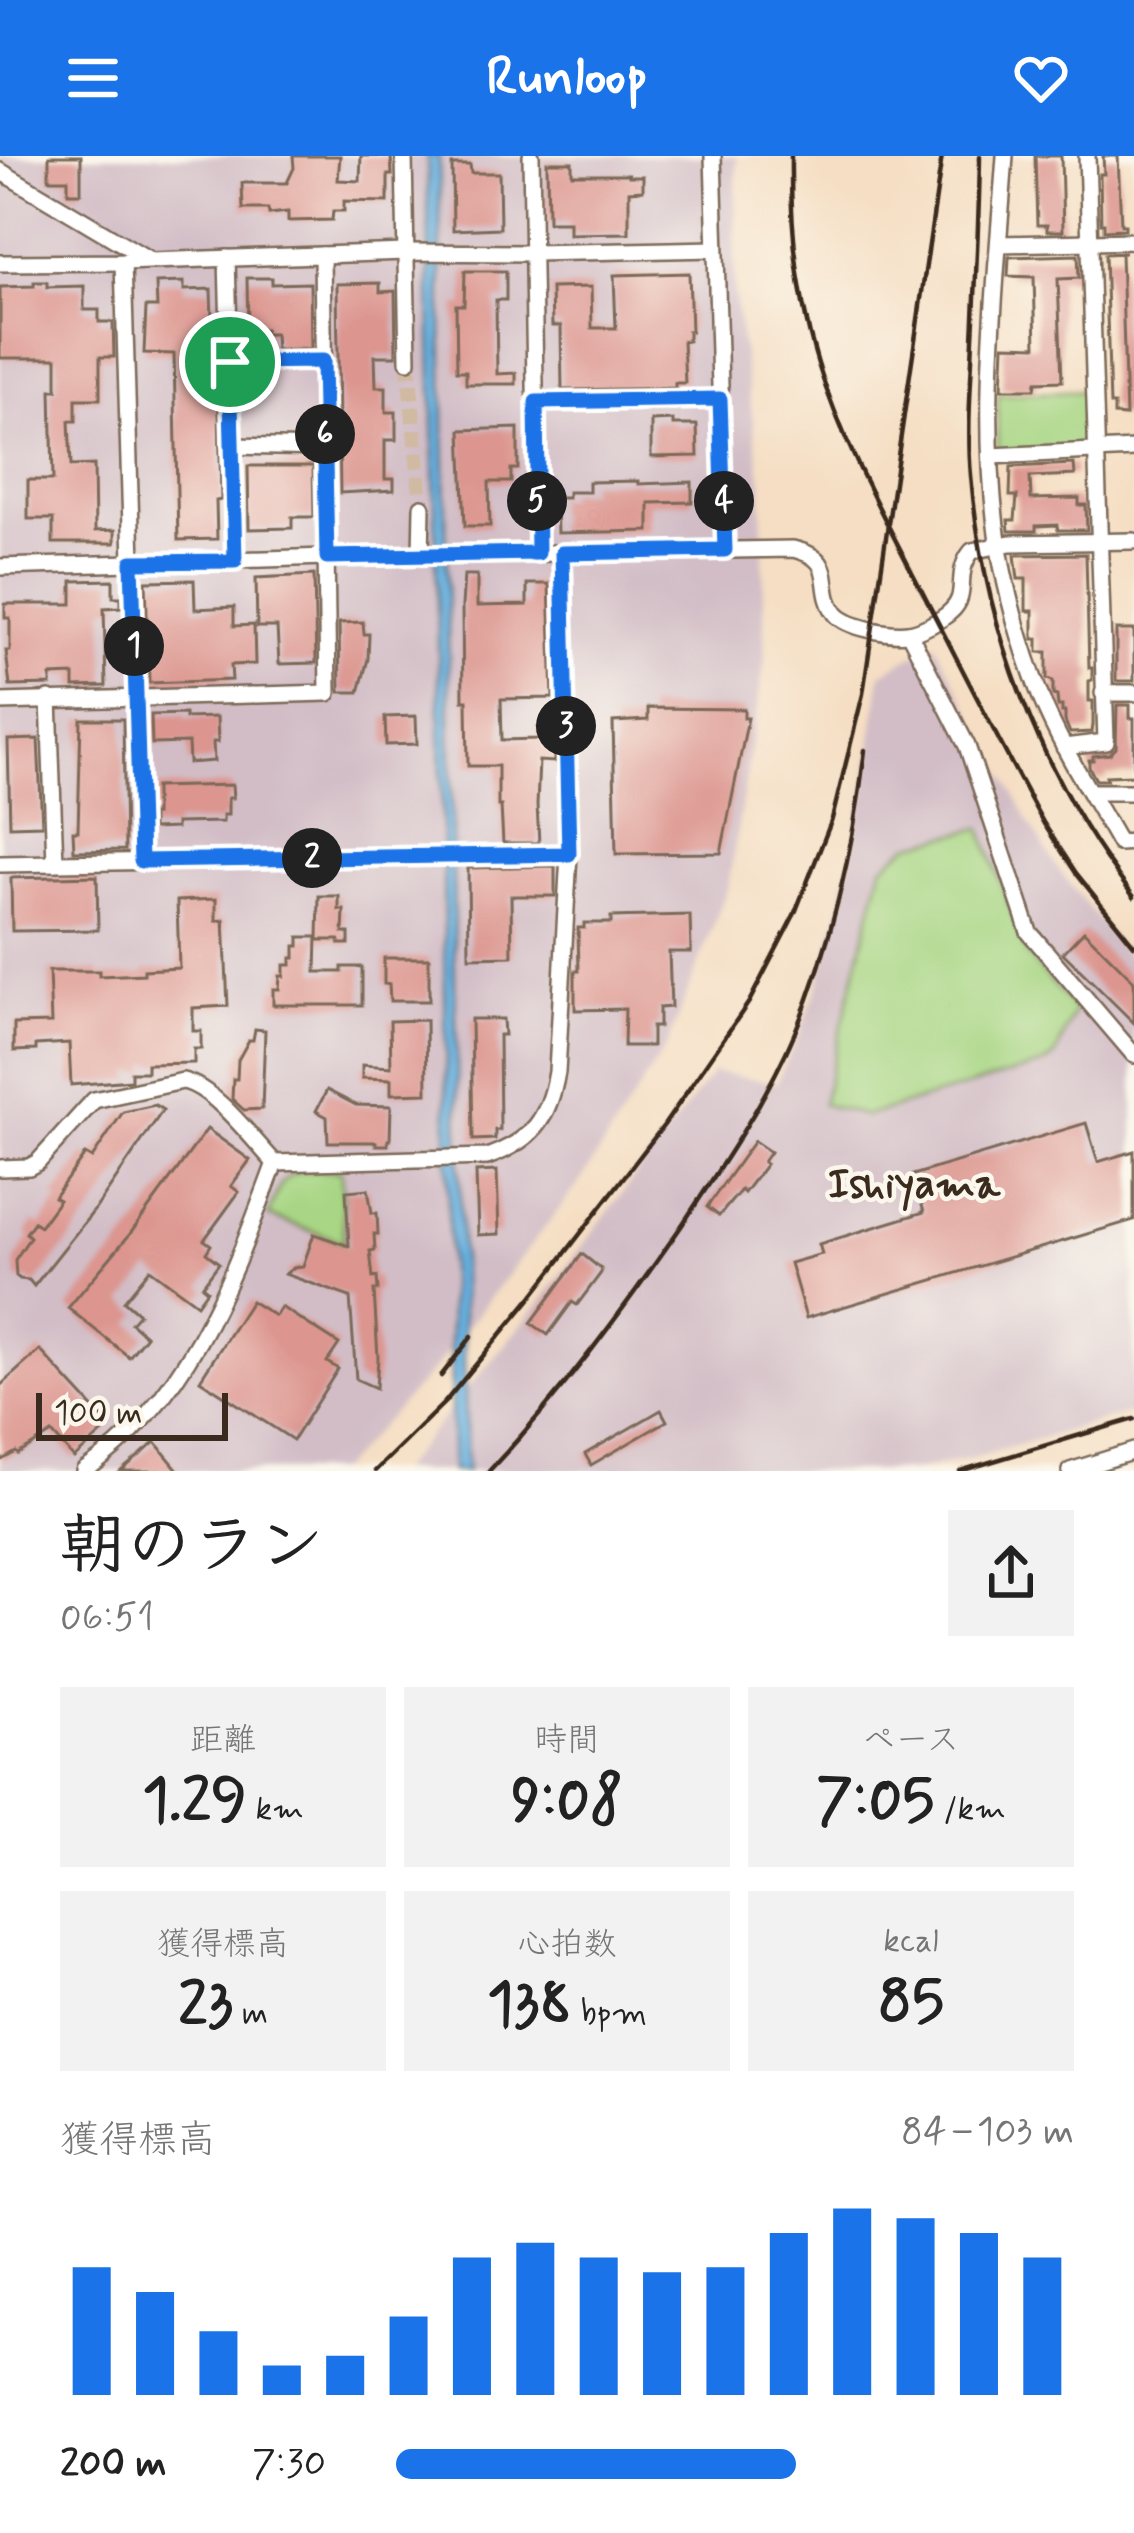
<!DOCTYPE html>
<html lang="ja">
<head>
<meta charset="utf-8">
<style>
  body { margin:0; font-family:Mynerve,"Klee One",sans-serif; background:#f2f2f2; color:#222; height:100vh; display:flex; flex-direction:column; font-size:45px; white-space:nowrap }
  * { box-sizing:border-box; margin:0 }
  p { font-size:39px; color:#767676 }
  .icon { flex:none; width:66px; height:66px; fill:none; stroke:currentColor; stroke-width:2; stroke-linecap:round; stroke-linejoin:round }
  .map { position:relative; height:1315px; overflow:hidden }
  .panel { display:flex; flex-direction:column; background:#fff; flex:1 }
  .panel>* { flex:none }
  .scale { position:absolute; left:36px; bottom:30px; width:192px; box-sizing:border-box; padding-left:12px; border:6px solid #3b2a1e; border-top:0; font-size:33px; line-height:42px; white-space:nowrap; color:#3b2a1e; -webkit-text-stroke:9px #fbf7ec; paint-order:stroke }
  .pin { position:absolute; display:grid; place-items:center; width:102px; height:102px; color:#fff; margin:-51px; border:6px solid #fff; border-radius:50%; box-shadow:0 3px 12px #0007 }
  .km { position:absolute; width:60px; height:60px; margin:-30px; border-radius:50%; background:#222; color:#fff; font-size:33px; line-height:60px; text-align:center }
  .round { display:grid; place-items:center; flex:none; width:126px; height:126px; border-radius:0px; background:#f2f2f2 }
  .overview { display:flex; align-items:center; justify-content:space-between; height:204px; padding:0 60px }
  h1 { font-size:66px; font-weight:700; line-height:90px }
  .metrics { display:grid; grid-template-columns:repeat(3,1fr); gap:18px; height:204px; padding:12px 60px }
  .metrics div { display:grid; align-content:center; border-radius:0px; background:#f2f2f2; text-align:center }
  .metrics b { font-size:60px; font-weight:700 }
  .metrics small { font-size:33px; font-weight:400 }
  .metrics p { font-size:33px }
  .chart { height:336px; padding:24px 60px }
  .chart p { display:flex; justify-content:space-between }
  .chart svg { width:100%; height:216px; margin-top:12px; stroke:#1a73e8; stroke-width:6 }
  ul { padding:0 60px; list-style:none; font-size:39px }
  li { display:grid; grid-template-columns:192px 144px 1fr; align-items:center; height:90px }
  li i { height:30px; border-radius:15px; background:#1a73e8 }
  header { display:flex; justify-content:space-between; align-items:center; height:156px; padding:0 60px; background:#1a73e8; color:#fff; font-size:54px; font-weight:700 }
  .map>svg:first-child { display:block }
  .industrial { fill:#d2bdc6 }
  .green { fill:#a8d684; stroke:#728051; stroke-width:3 }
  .water { fill:#66aedd; stroke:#506c7e; stroke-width:3 }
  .building { fill:#dc958f }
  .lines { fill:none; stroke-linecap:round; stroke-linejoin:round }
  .minor-tunnel { stroke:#d0baa2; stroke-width:15; stroke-dasharray:15 8; stroke-linecap:butt }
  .minor-casing { stroke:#7c6958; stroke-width:20 }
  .minor { stroke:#fff; stroke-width:15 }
  .rail { stroke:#3b2a1e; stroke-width:4.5 }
  .route-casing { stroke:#fff; stroke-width:24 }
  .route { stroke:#1a73e8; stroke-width:15 }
  .labels { text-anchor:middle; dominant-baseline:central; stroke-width:9; stroke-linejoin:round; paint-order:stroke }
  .neighbourhood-label { font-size:42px; font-weight:bold; fill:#3b2a1e; stroke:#fbf7ec }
</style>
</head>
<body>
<header><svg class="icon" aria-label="menu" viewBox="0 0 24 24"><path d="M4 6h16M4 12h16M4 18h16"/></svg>Runloop<svg class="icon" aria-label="heart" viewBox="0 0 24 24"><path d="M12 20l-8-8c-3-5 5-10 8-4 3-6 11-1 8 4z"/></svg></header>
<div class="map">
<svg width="1134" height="1315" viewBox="0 0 1134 1315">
  <rect width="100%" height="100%" fill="#fbf7ec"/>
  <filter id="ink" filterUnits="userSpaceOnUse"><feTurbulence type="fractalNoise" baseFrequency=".00833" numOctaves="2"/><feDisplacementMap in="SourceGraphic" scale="24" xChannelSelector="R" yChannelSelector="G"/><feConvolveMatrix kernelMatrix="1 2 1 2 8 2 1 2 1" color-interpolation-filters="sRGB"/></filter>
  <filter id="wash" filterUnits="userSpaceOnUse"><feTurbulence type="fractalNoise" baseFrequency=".004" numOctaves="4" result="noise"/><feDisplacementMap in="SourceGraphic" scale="48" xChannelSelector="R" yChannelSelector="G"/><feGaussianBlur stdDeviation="2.7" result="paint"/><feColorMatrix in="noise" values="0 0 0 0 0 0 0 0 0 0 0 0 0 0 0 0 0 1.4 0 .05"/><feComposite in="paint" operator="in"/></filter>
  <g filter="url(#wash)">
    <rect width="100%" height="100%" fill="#f5dec3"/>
    <g class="industrial">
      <path d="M0 0H737L734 136 762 325 765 503 728 731 668 887 581 1025 434 1213 338 1315H0Z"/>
      <path d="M935 487 1029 666 1057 712 1134 808V1255L977 1301 912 1315H399L538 1149 713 916 776 927 799 879 817 832 841 749 867 620 881 517Z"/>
    </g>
    <g class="green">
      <path d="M1086 235 1089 293 997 297 998 239Z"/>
      <path d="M981 672 1027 799 1075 854 1055 900 1045 908 866 960 822 948 882 711 909 689Z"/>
      <path d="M341 1015 344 1086 268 1060C286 1009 289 1016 341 1015Z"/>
    </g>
    <path class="water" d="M427 0H439L455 825 467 1315H452L443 705Z"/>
    <g id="blocks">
      <g class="building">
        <path d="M49 0H81V37H68V23H49Z"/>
        <path d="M293 0H340L338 24 360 25 361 0H391L392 19H388V46L344 45V55H333L332 64 288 65V56L269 58 268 53H243L242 27H287L294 12Z"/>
        <path d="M1035 0H1061L1063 75H1047V69H1037Z"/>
        <path d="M1103 0H1118L1121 69H1125V73L1104 74V67H1101L1100 18H1104Z"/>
        <path d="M547 6H572V18H629V20H643V34L629 35V77L569 78V66H548Z"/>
        <path d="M452 9H470L471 17H499L500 72 453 74Z"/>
        <path d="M1121 97 1126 260 1114 259V249H1110L1105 98 1125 97Z"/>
        <path d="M1078 99 1079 122 1058 123 1062 225 1036 226 1035 233H1002L1004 189 1036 190 1034 121 1008 120 1009 101Z"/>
        <path d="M465 115H506V144H496L497 218 516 217V228H466V215H457L456 149H464Z"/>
        <path d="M689 117 691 175H688V185H683L685 227H675V232L562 234 561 170H552L551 132 591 131 592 172H616L614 119Z"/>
        <path d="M247 122H272V128L310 127 311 193 276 194 275 178H265V173H248Z"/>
        <path d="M34 126H47V131L84 130V154H99V166H113L114 201H100V243H76V265H69L71 310 94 309 95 375 115 374V387H53V363H28V324H53L51 234H57V202H0V131L34 130Z"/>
        <path d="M184 126V134L211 133 212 167H217L221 344 216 345 217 383 178 384 174 198 144 197 146 151H157L156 127Z"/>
        <path d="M380 127V136L395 135 396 200H375L376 231H386V256H396V284H385V323H394V334L340 337 337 128Z"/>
        <path d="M673 264V269H697L698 300 651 301V265Z"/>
        <path d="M518 272V313H511V326H489L490 370H465L461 274Z"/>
        <path d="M1074 308 1075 319 1030 321 1031 343 1079 342V349H1086L1087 374H1058L1057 369 1036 370V375H1009L1008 364H1015L1017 340H1010L1011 311Z"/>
        <path d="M248 310H313L314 361H292V372L249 373Z"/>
        <path d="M638 325V328L692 326V346L649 347V375L557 377 556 342H568V336H589V326Z"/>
        <path d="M1086 398 1089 512H1092V524L1089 525V545H1093V569L1092 576 1070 577 1065 565V556H1062V550H1058L1057 540 1053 539V525L1047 523V496H1038V483H1033V455H1026V423H1018L1015 399Z"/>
        <path d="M314 419 316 507 279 508 277 471H257L256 422Z"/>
        <path d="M464 419H477V450L527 449V428H549L553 542 501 543 502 584 538 583V572H554V606L539 605 537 649 539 687H503L501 650H498V610H468L467 544H463L462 450Z"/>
        <path d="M113 424V441H121V451L104 452 106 530 74 531V519L51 520V529L10 530 6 495H10V462H5V448H72V425Z"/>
        <path d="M194 424 195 453 234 451V470L254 469 255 508 231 509 232 524 149 527 146 425Z"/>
        <path d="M363 466 364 478H369L368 503 359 536H340L339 467Z"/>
        <rect x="1116" y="474" width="18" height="51"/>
        <path d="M1117 549H1130V562H1134V619L1106 620 1107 624H1096L1089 611V604H1093V600L1110 598 1116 592Z"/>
        <path d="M648 552 744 553V562H748L721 697 616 698 613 566 648 564Z"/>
        <path d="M185 558V562L217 561 218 586H213L214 605 189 607 188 587 152 588 151 559Z"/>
        <path d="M416 560 417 588 386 589 385 561Z"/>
        <path d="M81 563H123L125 694 74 695 73 675H78Z"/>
        <path d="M38 583 42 669 10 670 8 584Z"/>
        <path d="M232 629 233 642H228V659H223V666L176 667V672L152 673V659H155V631Z"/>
        <path d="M555 710V740H511L512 800 469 801 468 712Z"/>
        <path d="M97 720 98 774 12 775 11 722Z"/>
        <path d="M319 740H339V754H344L343 777H349V788H339V784H318Z"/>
        <path d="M216 743V765L224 764 228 850 193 852V875H201V893H194V907L147 908V916H131V924L71 929 69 887 36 889V894L14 895V868L51 867 49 815H99V820L144 818V814L179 812 177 745Z"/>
        <path d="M690 759 691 796H669L671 851 659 852V871H652V890H624L625 853 575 854V815H579L578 772H584V767H611V761Z"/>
        <path d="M1084 775 1134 825V867L1063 797Z"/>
        <path d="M299 781H317L316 816H342V811H362V849H273V833H279L280 820H284V809H291V802H295V790H299Z"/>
        <path d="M384 802H429V845H390L389 828H384Z"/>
        <path d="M471 863H503L504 879H499L500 974H495V983L473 984Z"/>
        <path d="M426 864 427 937 391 938V923L362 922V909L391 911 390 865Z"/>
        <path d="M255 873 265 874 262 953 244 954 232 943 233 923H237L238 904 249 884H253Z"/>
        <path d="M327 934 356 949 391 950 390 984H388V989H376V986H328L327 961 316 955Z"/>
        <path d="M155 949 163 954 96 1052 34 1130 29 1124 20 1123 16 1120 15 1104 30 1081 26 1077 34 1066 40 1070 59 1044 54 1041 85 998 92 1002 123 956Z"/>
        <path d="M1086 967 1098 1006 1134 995V1064L806 1162 790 1107 822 1098 819 1088 924 1056 913 1019Z"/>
        <path d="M207 973 250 1004 231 1030 239 1036 204 1084 211 1089 206 1097 219 1107 202 1130 207 1134 197 1148 150 1113 124 1145 139 1158 131 1167 146 1180 129 1201 68 1152 130 1078Z"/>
        <path d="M754 985 770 996 763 1006 766 1008 744 1037 741 1034 719 1060 707 1051Z"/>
        <path d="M497 1015 499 1078 478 1079 476 1016Z"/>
        <path d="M368 1033 372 1057H377L378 1078H374L375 1094 370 1095 373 1122 377 1121 378 1134H374L378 1202 376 1232 356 1223 350 1141 285 1118 295 1111 303 1110 314 1078 349 1090 346 1035Z"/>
        <path d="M582 1098 601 1113V1117L577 1149 572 1146 548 1179 531 1167Z"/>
        <path d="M251 1145 275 1160 281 1151 339 1188 327 1206 338 1213 293 1284 200 1224Z"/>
        <path d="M40 1194 110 1270 74 1302 52 1277 18 1298 16 1296 0 1305V1230Z"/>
        <path d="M661 1254 667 1265 591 1309 585 1298Z"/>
        <path d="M155 1286 179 1315H121L146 1294Z"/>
      </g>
    </g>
  </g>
  <g filter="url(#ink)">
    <use href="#blocks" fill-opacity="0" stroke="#7c6958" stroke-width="3"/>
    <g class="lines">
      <path class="minor-tunnel" d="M408 205 422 351"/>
      <defs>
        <g id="minor">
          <path d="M404 0 408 205"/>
          <path d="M531 0 538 397"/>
          <path d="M713 0 725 394"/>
          <path d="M1005 0C996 129 979 264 999 392 1007 442 1023 495 1041 542 1062 593 1092 639 1119 687L1134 686"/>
          <path d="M0 15 148 103"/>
          <path d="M999 88 1134 85"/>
          <path d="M227 102 235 405"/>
          <path d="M123 106 141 705"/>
          <path d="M0 107 123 106 406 96 533 97 715 93"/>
          <path d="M230 206 324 205"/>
          <path d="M536 246 720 243"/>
          <path d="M232 290 325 292"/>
          <path d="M991 300 1134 293"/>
          <path d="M421 399 422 351"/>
          <path d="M0 411 327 401 793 393C841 404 815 431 836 458 848 472 890 479 908 477 920 476 942 464 951 455 970 438 953 418 972 395L1010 387 1134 385"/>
          <path d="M909 477 967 590 1029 776 1134 899"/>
          <path d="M1103 537H1134"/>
          <path d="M49 543 55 707"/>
          <path d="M0 546 328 537 322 99"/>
          <path d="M1064 591 1106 586 1087 0"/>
          <path d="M1090 636H1134"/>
          <path d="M0 708 569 698"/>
          <path d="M0 1012 29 1011 38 1006 94 944 183 925C214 931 253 984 275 1007L487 1001C532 985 549 963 557 916L569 698 562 397"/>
          <path d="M84 1315C190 1244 232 1122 275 1007"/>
          <path d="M1070 1315 1134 1295"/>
        </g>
      </defs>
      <use href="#minor" class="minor-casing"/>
      <use href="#minor" class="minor"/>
      <g class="rail">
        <path d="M791 0C790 71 797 140 818 208 844 292 889 370 929 449 967 522 1004 596 1044 668L1076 717 1134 789"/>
        <path d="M980 0C979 61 976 122 973 183 971 228 967 275 971 320 984 473 1040 620 1134 741"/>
        <path d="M441 1220 472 1180"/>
        <path d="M375 1315 445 1246 530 1143 664 969 749 846 795 757 832 663 863 538 942 0"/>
        <path d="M489 1315C560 1240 621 1157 680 1072 722 1009 766 945 795 876 832 787 854 688 865 594"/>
        <path d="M960 1315 1134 1263"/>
      </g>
    </g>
  </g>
  <g class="lines" filter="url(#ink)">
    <defs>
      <path id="route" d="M323 205 327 401 538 397 536 246 720 243 725 394 562 397 569 698 141 705 132 406 235 405 230 206Z"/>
    </defs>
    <use href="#route" class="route-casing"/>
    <use href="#route" class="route"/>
  </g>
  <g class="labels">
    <g class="neighbourhood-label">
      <text x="914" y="1029">Ishiyama</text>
    </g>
  </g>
</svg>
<div class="scale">100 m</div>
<div class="pin" style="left:230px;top:206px;background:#1e9e55"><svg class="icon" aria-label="arrive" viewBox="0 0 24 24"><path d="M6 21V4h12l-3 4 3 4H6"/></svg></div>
<b class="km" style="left:134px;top:490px">1</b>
<b class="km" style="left:312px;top:702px">2</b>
<b class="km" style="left:566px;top:570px">3</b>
<b class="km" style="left:724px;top:345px">4</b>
<b class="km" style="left:537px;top:345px">5</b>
<b class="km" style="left:325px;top:278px">6</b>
</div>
<section class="panel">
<div class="overview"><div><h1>朝のラン</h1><p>06:51</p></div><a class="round"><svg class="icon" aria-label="share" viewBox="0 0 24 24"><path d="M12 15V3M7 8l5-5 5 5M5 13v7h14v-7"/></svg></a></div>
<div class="metrics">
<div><p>距離</p><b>1.29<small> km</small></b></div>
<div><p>時間</p><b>9:08</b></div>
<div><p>ペース</p><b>7:05<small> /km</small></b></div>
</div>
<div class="metrics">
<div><p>獲得標高</p><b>23<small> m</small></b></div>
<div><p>心拍数</p><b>138<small> bpm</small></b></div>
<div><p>kcal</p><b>85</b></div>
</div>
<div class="chart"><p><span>獲得標高</span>84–103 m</p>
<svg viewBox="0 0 160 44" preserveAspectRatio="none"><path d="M5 44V18M15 44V23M25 44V31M35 44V38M45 44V36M55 44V28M65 44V16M75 44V13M85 44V16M95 44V19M105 44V18M115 44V11M125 44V6M135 44V8M145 44V11M155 44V16"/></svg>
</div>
<ul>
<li><b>200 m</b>7:30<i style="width:59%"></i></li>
</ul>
</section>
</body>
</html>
